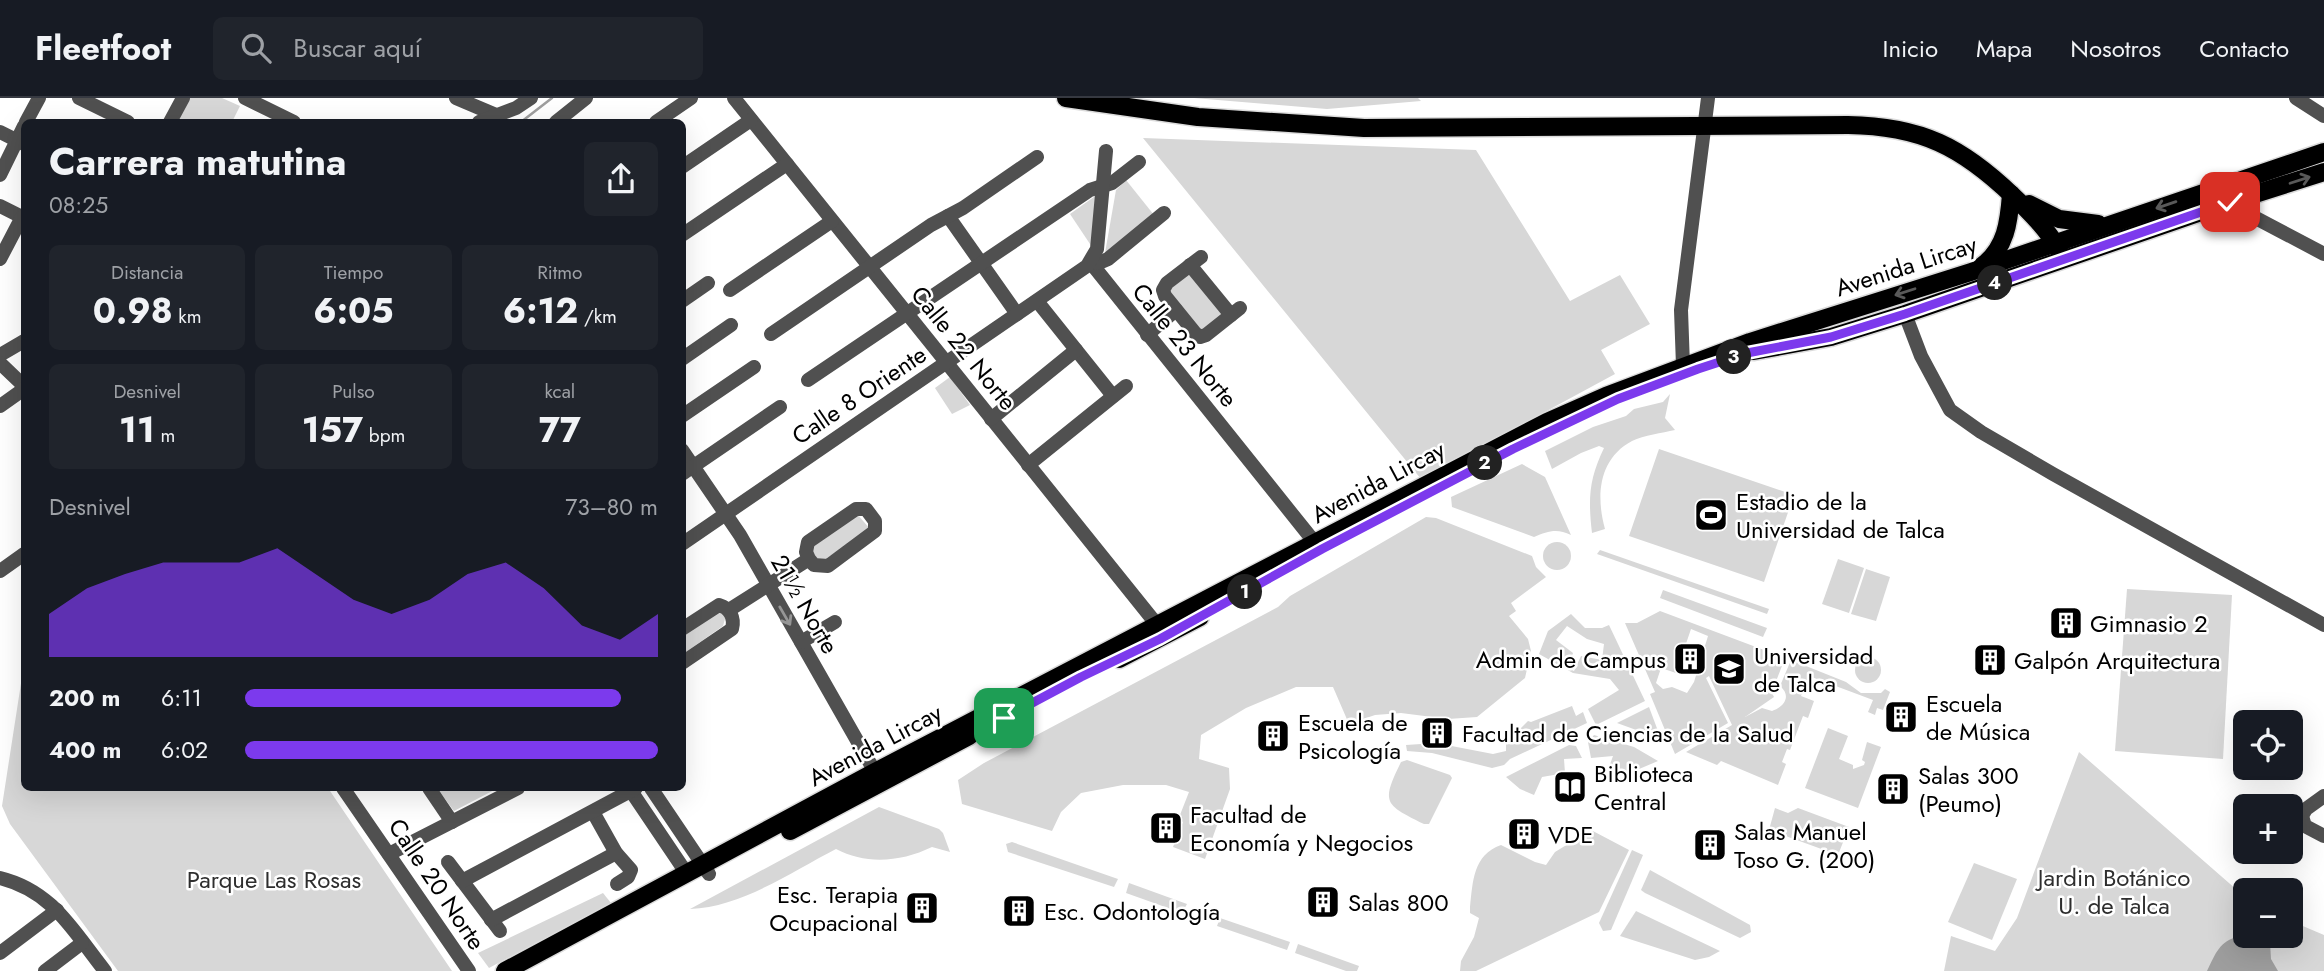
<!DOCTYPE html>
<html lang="es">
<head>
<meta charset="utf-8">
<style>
  body { margin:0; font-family:Jost,sans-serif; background:#20242c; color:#f1f3f6; height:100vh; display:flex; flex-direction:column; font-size:26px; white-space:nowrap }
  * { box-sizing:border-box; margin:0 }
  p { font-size:23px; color:#9ea1a6 }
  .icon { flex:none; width:38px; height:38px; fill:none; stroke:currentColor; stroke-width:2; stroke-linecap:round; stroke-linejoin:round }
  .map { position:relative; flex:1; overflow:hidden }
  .drawer { position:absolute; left:21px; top:21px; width:665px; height:672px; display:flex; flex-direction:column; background:#171b24; border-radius:10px; box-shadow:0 7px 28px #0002 }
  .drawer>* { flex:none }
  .fabs { position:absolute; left:2233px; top:612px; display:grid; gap:14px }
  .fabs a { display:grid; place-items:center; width:70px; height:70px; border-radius:10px; background:#171b24; box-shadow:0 7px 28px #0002; font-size:35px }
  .pin { position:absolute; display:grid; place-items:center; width:60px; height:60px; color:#fff; margin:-30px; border-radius:14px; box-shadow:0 4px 10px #0006 }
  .km { position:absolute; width:35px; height:35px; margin:-18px; border-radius:50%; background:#222; color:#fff; font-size:19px; line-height:35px; text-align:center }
  .round { display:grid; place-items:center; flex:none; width:74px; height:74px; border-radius:10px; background:#20242c }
  .headline { display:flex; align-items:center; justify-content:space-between; height:119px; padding:0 28px }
  h1 { font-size:38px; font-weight:700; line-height:52px }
  .metrics { display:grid; grid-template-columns:repeat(3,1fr); gap:10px; height:119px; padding:7px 28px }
  .metrics div { display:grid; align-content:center; border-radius:10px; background:#20242c; text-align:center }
  .metrics b { font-size:35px; font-weight:700 }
  .metrics small { font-size:19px; font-weight:400 }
  .metrics p { font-size:19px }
  .chart { height:196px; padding:14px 28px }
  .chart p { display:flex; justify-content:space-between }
  .chart svg { width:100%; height:126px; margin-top:7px; fill:#7c3aed; opacity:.7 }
  ul { padding:0 28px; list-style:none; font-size:23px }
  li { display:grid; grid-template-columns:112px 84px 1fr; align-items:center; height:52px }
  li i { height:18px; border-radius:9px; background:#7c3aed }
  header { display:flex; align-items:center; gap:42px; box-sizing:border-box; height:98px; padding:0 35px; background:#171b24; border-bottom:2px solid #363941 }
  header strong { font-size:33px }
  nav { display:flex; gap:38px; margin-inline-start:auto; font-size:24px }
  .search { width:490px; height:63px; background:#20242c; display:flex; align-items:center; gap:18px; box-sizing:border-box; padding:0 24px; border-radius:10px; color:#9ea1a6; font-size:26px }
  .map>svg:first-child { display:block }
  .green { fill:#d7d7d7; fill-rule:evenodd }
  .water { fill:#9e9e9e }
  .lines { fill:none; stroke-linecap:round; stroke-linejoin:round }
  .stream { stroke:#9e9e9e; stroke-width:2.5 }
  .major-casing { stroke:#dbdbdb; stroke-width:21 }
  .minor { stroke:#505050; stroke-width:14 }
  .major { stroke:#000; stroke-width:18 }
  .oneway { stroke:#595959 }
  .oneway2 { stroke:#969696 }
  .route-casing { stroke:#fff; stroke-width:14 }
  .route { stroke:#7c3aed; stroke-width:9 }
  .labels { text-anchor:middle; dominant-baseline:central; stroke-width:5; stroke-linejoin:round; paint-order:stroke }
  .street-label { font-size:24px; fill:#000; stroke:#fff }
  .poi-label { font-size:24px; fill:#000; stroke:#fff; text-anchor:start }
  .park-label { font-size:24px; fill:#2e2e2e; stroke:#fff }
</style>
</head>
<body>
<header>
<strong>Fleetfoot</strong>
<div class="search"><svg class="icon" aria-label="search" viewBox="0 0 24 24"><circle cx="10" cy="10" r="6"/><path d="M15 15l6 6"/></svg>Buscar aquí</div>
<nav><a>Inicio</a><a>Mapa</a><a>Nosotros</a><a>Contacto</a></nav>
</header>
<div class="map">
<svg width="2324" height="873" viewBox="0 0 2324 873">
  <rect width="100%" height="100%" fill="#fff"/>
  <g class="green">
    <path d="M188 0H222L240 8 232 24H176Z"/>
    <path d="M1194 0H1418L1421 3 1327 11Z"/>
    <path d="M1143 40 1476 52 1570 203 1620 177 1650 226 1601 252 1615 276 1421 381Z"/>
    <path d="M1126 82 1154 117 1105 155 1116 92Z"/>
    <path d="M1098 96 1092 149 1070 116Z"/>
    <path d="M1190 175 1223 216 1200 235 1168 193Z"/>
    <path d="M950 279 970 307 952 316 935 290Z"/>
    <path d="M1670 296 1665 320 1675 332C1662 335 1644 337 1632 343 1598 361 1596 399 1605 431L1592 435C1588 401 1589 381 1604 350L1599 348 1581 355 1552 371 1545 353 1593 329 1626 318 1634 311 1663 304Z"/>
    <path d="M1659 351 1794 397 1764 484 1629 438Z"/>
    <path d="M1522 366 1545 379 1571 437C1557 430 1548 433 1534 439L1452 409 1451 399Z"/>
    <path d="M857 416 871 432 824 462 810 458 812 444Z"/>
    <path d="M1426 419 1436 420 1532 458 1536 469 1546 479 1511 505 1516 513 1509 518 1528 541 1531 553 1525 580 1477 619 1448 621 1401 615 1375 617 1349 626 1333 589H1296L1246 610 1201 637 1199 661 1229 670 1230 691 1205 761 1173 749 1183 724 1178 722 1189 694 1166 687H1123L1081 695 1061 714 1052 733 962 706 958 682 984 665 1278 509 1290 498Z"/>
    <circle cx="1557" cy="458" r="14"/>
    <path d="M1600 452 1769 511 1767 516 1597 456Z"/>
    <path d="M1838 461 1864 470 1849 515 1822 506Z"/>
    <path d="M1866 471 1890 479 1876 523 1851 516Z"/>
    <path d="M2127 491 2232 497 2223 661 2115 653Z"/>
    <path d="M1663 492 1767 530 1763 539 1660 500Z"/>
    <path d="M1660 513 1785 560 1775 586H1769L1762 575 1774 599 1745 619 1762 610 1772 613C1784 609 1792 598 1780 588L1791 562 1846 584 1861 595H1881L1885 591 1890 594 1883 612 1877 610 1875 617 1868 614 1873 602 1809 578 1801 598 1814 603 1808 620 1803 618 1790 652 1787 651 1782 664 1786 666 1778 687 1721 663 1717 667 1686 654 1732 627 1709 578 1706 580 1728 625 1675 656 1650 596 1655 594 1625 525H1637ZM1691 531 1708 538 1694 584 1687 595 1672 589 1663 591 1656 585 1661 570 1676 575Z"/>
    <path d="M727 514 723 528 683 556 682 536 711 516Z"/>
    <path d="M1571 516 1585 530H1602L1609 527 1645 603 1596 627 1588 611 1619 592 1610 581 1573 575 1539 556 1548 533ZM1567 528 1587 541 1604 546 1602 562 1581 558 1574 573 1568 570 1573 555 1556 542Z"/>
    <circle cx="1868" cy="572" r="13"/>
    <path d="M24 566V690H328L452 873H118L10 726 2 708Z"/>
    <path d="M1572 608 1576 618 1583 614 1587 625 1510 661 1504 667 1492 670 1432 655 1407 653 1406 647 1436 645 1493 656 1506 653V645L1528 623 1531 624Z"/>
    <path d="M1649 609 1661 641 1617 625Z"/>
    <path d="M1828 630 1848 638 1839 661 1853 667V671L1864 667 1865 664 1862 662 1867 644 1881 649 1858 710 1805 690Z"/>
    <path d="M1594 637 1634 649 1658 663 1625 677 1608 672 1613 658 1591 660 1588 644Z"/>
    <path d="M1569 647 1576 648 1582 660 1564 661 1565 675 1542 679 1534 697 1520 691 1506 679Z"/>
    <path d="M2079 654 2245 799V838H2291V823L2324 837V873H1944L1951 838 1995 853 2017 820Z"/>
    <path d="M1407 662 1450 677 1452 680 1429 726H1424C1384 706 1381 705 1401 664Z"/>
    <path d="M437 690H498L454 713Z"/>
    <path d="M879 709 939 731 943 735 950 754 932 749C901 764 866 767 836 751 791 774 742 809 690 811Z"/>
    <path d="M1775 710 1788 715 1798 710 1849 729 1838 757 1769 732Z"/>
    <path d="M1591 732 1629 752 1599 814 1476 873H1460L1461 863 1474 839 1479 820 1470 815V809C1473 783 1473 757 1501 747L1535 764 1546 767 1555 754Z"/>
    <path d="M1012 744 1118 781 1114 789 1008 754 1006 746Z"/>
    <path d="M1632 752 1643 757 1611 832 1603 833 1599 825Z"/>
    <path d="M1974 765 2017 781 1992 842 1948 824Z"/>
    <path d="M1650 772 1750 827 1751 834 1740 840 1645 795 1641 792Z"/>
    <path d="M1129 785 1187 806 1182 815 1126 795Z"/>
    <path d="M603 795 611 805 489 870 478 855Z"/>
    <path d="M1636 813 1720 853 1709 859 1695 862 1620 838Z"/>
    <path d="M1220 820 1290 844 1287 852 1217 828Z"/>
    <path d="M1298 846 1359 868 1357 873H1346L1295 855Z"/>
  </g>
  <path class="water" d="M2240 838 2270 844 2271 861 2278 873H2207C2216 855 2219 843 2240 838Z"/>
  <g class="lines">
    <path class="stream" d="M521 24 552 0"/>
    <defs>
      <g id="major">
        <path d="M1066 0 1198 19 1364 30 1848 27C1921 28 1962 49 2013 98 2031 115 2047 131 2059 152"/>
        <path d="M2029 106 2059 121 2098 126"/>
        <path d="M1982 168C2006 150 2009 124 2011 96"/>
        <path d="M1754 253 1831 239 1905 216 2230 104 2324 74"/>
        <path d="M1119 561 1200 519"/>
        <path d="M790 733 969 638"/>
        <path d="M505 873 875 674 1547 324 1606 298 1750 244 1971 174 2324 54"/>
      </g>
    </defs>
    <use href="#major" class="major-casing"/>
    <g class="minor">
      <path d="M79 0 128 24"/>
      <path d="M245 0 294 24"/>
      <path d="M456 0 496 17"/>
      <path d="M734 0 1158 528"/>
      <path d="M2296 0 2324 18"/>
      <path d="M26 24 39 0"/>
      <path d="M170 24 183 0"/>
      <path d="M479 24 516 10 531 0"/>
      <path d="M556 24 586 0"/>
      <path d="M656 24 691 0"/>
      <path d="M0 34 24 46"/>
      <path d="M682 69 751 22"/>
      <path d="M0 77 24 28"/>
      <path d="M2230 104 2233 108 2324 156"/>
      <path d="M0 108 24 120"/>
      <path d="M948 118 1017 216"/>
      <path d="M682 137 787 66"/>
      <path d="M1201 159 1167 185 1163 192 1165 198 1195 235 1200 239 1206 237 1240 210"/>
      <path d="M0 161 22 119"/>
      <path d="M1091 165 1316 446"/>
      <path d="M1091 165 1101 164 1108 161 1164 115"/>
      <path d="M1190 167 1231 217"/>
      <path d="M730 192 832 123"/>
      <path d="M682 203 708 185"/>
      <path d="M1037 203 1113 298"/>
      <path d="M1905 216 1921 258 1950 312 1981 334 2053 376 2324 527"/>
      <path d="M771 236 931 127 963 110 1037 59"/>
      <path d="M1147 237 1176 212"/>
      <path d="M0 257 24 243"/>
      <path d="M682 261 731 227"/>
      <path d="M0 265 24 288"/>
      <path d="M1683 268 1681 212 1708 0"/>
      <path d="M808 282 1090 92 1112 85 1139 64"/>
      <path d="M0 308 24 291"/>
      <path d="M682 318 754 269"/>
      <path d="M991 321 1076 252"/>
      <path d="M682 352 740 437 879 681"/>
      <path d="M1028 367 1126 288"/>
      <path d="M682 376 780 309"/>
      <path d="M682 446 1087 168 1097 151 1106 53"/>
      <path d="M0 473 24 456"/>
      <path d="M729 512 809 461 806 454 808 444 856 411H866L875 423V433L828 468 814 467 809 461"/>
      <path d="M682 531 719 507C730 510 735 520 732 531L682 565"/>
      <path d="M801 544 835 524"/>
      <path d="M343 690 469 873"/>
      <path d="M429 690 452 724"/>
      <path d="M629 690 687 776"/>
      <path d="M651 690 709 776"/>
      <path d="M2324 698 2306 711 2302 718 2305 728 2324 738"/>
      <path d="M593 714 616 755 631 772 628 779 617 786"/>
      <path d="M389 756 518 690"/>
      <path d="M448 764 500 833"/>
      <path d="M0 780C53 793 73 833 105 873"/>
      <path d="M462 783 636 690"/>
      <path d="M491 822 616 755"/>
      <path d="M0 855 57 812"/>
      <path d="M45 873 82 845"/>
    </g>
    <use href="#major" class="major"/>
  </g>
  <defs><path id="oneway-shaft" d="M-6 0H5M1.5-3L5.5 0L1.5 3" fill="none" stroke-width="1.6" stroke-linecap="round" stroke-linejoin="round" transform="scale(1.75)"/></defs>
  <g class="oneway">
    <use href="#oneway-shaft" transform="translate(2300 82) rotate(-18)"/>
    <use href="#oneway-shaft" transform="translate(2166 107) rotate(161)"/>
    <use href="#oneway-shaft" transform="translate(1905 194) rotate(162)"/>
  </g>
  <use class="oneway2" href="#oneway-shaft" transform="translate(785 518) rotate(60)"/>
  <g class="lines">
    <defs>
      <path id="route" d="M1004 620 1081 579 1160 541 1322 451 1513 351 1618 301 1698 271 1747 255 1831 239 1905 216 2230 104"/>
    </defs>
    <use href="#route" class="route-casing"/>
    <use href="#route" class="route"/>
  </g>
  <defs>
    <symbol id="stadium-square" viewBox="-11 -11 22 22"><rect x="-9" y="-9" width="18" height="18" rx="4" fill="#000" stroke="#fff"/><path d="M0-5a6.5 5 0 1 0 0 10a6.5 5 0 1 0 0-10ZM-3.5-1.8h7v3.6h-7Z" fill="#fff"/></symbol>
    <symbol id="building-square" viewBox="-11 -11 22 22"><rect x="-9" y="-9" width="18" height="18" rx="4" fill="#000" stroke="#fff"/><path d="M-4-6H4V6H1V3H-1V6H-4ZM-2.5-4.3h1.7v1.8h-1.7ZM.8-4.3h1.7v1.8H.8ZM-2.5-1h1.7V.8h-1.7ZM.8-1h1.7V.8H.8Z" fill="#fff"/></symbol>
    <symbol id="university-square" viewBox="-11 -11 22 22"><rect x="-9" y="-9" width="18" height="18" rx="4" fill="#000" stroke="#fff"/><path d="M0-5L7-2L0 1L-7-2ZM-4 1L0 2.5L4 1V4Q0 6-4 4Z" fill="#fff"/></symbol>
    <symbol id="library-square" viewBox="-11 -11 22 22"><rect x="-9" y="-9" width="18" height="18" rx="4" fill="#000" stroke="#fff"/><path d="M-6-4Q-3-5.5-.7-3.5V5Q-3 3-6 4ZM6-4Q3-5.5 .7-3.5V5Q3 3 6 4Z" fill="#fff"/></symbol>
  </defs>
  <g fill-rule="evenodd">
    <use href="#stadium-square" x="1692" y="398" width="38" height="38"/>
    <use href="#building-square" x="2047" y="506" width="38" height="38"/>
    <use href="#building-square" x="1671" y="542" width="38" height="38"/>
    <use href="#building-square" x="1971" y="543" width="38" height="38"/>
    <use href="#university-square" x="1710" y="552" width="38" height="38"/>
    <use href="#building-square" x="1882" y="600" width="38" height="38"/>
    <use href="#building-square" x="1418" y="616" width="38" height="38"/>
    <use href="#building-square" x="1254" y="619" width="38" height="38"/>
    <use href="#library-square" x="1551" y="670" width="38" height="38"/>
    <use href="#building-square" x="1874" y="672" width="38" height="38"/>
    <use href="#building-square" x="1147" y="711" width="38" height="38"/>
    <use href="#building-square" x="1505" y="717" width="38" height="38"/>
    <use href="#building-square" x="1691" y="728" width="38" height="38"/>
    <use href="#building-square" x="1304" y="785" width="38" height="38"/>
    <use href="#building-square" x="903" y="791" width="38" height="38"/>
    <use href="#building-square" x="1000" y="794" width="38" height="38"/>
  </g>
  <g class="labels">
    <g class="street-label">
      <text transform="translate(1906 168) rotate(-18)">Avenida Lircay</text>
      <text transform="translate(1185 247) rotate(51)">Calle 23 Norte</text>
      <text transform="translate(964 250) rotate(51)">Calle 22 Norte</text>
      <text transform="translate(859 297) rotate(-34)">Calle 8 Oriente</text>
      <text transform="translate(1378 384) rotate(-28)">Avenida Lircay</text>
      <text transform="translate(805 506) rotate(60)">21½ Norte</text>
      <text transform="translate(875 647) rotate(-28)">Avenida Lircay</text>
      <text transform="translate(437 786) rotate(56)">Calle 20 Norte</text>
    </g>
    <g class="poi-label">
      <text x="1736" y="403">Estadio de la<tspan x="1736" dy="28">Universidad de Talca</tspan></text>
      <text x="2090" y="525">Gimnasio 2</text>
      <text x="1754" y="557">Universidad<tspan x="1754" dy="28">de Talca</tspan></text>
      <text x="1666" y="561" text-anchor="end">Admin de Campus</text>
      <text x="2014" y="562">Galpón Arquitectura</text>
      <text x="1926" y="605">Escuela<tspan x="1926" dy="28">de Música</tspan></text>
      <text x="1298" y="624">Escuela de<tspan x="1298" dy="28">Psicología</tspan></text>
      <text x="1462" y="635">Facultad de Ciencias de la Salud</text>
      <text x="1594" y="675">Biblioteca<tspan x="1594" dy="28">Central</tspan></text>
      <text x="1918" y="677">Salas 300<tspan x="1918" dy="28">(Peumo)</tspan></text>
      <text x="1190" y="716">Facultad de<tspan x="1190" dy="28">Economía y Negocios</tspan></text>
      <text x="1734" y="733">Salas Manuel<tspan x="1734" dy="28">Toso G. (200)</tspan></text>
      <text x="1548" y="736">VDE</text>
      <text x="898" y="796" text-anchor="end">Esc. Terapia<tspan x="898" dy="28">Ocupacional</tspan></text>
      <text x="1348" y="804">Salas 800</text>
      <text x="1044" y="813">Esc. Odontología</text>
    </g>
    <g class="park-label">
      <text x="2114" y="779">Jardin Botánico<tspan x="2114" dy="28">U. de Talca</tspan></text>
      <text x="274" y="781">Parque Las Rosas</text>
    </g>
  </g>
</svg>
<div class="fabs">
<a><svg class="icon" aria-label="locate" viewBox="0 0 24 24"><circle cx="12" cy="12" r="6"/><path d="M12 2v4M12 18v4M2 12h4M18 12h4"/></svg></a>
<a>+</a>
<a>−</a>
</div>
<div class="pin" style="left:1004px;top:620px;background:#1e9e55"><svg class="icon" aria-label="arrive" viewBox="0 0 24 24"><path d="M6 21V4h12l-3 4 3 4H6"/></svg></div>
<div class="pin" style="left:2230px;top:104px;background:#d93025"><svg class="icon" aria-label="check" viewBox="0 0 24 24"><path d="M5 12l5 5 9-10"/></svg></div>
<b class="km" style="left:1245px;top:494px">1</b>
<b class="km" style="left:1485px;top:365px">2</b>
<b class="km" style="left:1734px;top:259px">3</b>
<b class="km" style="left:1995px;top:185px">4</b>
<section class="drawer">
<div class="headline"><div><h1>Carrera matutina</h1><p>08:25</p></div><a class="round"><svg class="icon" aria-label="share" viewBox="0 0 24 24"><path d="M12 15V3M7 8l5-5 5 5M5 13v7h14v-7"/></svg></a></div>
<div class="metrics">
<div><p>Distancia</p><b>0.98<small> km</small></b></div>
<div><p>Tiempo</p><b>6:05</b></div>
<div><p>Ritmo</p><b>6:12<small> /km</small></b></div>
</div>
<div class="metrics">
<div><p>Desnivel</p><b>11<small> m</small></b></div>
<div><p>Pulso</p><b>157<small> bpm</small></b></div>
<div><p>kcal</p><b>77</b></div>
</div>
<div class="chart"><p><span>Desnivel</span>73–80 m</p>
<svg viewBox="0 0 160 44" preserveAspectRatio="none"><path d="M0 44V29L10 20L20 15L30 11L40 11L50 11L60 6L70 15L80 24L90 29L100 24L110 15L120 11L130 20L140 33L150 38L160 29V44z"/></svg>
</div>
<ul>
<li><b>200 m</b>6:11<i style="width:91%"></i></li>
<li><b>400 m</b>6:02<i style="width:100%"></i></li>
</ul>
</section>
</div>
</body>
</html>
